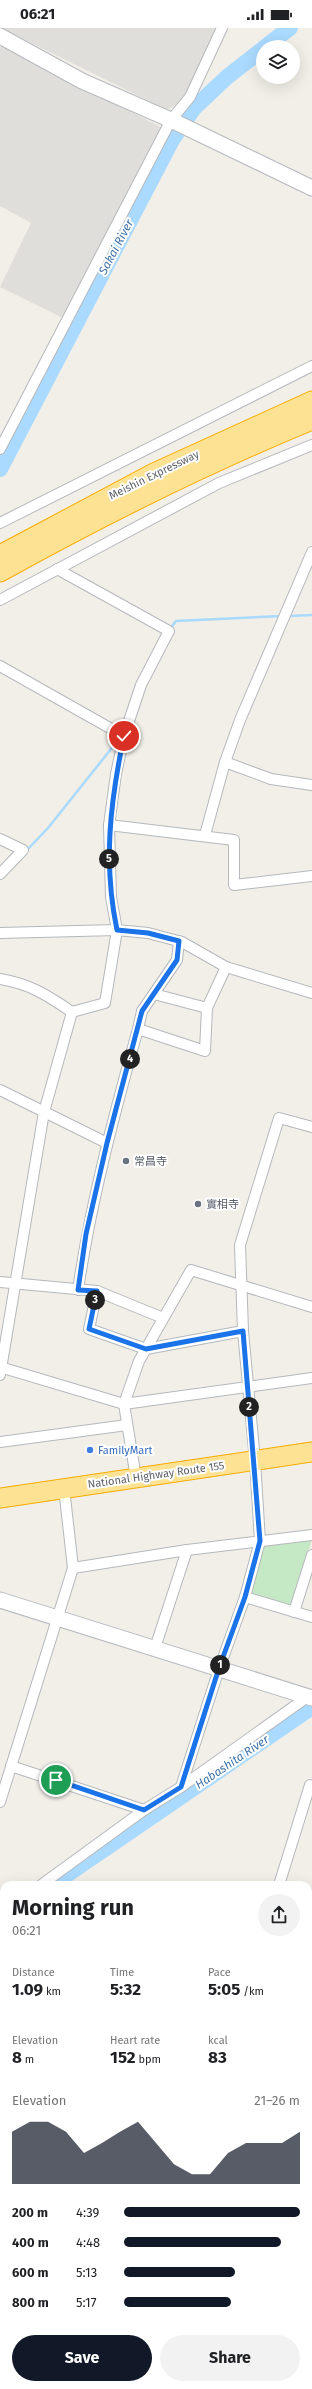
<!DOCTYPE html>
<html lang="en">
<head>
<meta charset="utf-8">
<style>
  body { margin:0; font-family:"Fira Sans","Noto Sans JP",sans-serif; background:#f2f2f2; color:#202124; height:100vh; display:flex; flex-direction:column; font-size:15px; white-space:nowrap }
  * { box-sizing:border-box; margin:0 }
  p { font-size:13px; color:#757577 }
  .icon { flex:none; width:22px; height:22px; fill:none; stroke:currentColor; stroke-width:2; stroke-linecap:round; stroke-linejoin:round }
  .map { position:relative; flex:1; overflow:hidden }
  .sheet { position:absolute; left:0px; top:1853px; width:312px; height:508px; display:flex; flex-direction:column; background:#fff; border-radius:12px 12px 0 0; box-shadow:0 4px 16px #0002 }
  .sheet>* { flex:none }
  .buttons { position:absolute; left:256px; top:12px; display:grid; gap:8px }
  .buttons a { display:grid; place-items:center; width:44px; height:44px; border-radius:50%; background:#fff; box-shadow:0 4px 16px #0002; font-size:20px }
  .pin { position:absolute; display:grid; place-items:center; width:34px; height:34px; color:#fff; margin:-17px; border:2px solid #fff; border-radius:50%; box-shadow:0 1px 4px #0007 }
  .km { position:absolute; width:20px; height:20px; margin:-10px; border-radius:50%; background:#222; color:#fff; font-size:11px; line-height:20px; text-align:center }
  .round { display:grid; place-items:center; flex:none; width:42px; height:42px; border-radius:21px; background:#f2f2f2 }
  .headline { display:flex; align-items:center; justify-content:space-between; height:68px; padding:0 12px }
  h1 { font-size:22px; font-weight:700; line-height:30px }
  .stats { display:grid; grid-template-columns:repeat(3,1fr); gap:6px; height:68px; padding:4px 12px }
  .stats div { display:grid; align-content:center }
  .stats b { font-size:17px; font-weight:700 }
  .stats small { font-size:11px; font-weight:400 }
  .stats p { font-size:11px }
  .chart { height:112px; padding:8px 12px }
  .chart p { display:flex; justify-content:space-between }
  .chart svg { width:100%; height:72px; margin-top:4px; fill:#111827; opacity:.7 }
  .cta { display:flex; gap:8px; margin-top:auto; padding:8px 12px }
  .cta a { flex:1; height:46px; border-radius:24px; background:#111827; color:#fff; font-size:16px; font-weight:700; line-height:46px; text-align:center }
  .cta a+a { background:#f2f2f2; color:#202124 }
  ul { padding:0 12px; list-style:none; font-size:13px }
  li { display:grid; grid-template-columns:64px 48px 1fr; align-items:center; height:30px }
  li i { height:10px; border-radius:5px; background:#111827 }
  .status { display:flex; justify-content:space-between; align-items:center; height:28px; padding:0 20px; background:#fff; direction:ltr }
  .status svg { height:11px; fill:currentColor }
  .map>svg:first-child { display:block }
  .industrial { fill:#e0deda }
  .green { fill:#c5e8c5 }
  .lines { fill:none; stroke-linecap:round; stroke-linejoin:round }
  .stream { stroke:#aadaff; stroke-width:2.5 }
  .river { stroke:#aadaff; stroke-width:16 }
  .street-casing { stroke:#b5b8bc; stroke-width:12 }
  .secondary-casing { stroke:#b6babf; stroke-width:17 }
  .highway-casing { stroke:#f9ab00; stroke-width:21 }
  .street { stroke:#fff; stroke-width:10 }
  .secondary { stroke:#fff; stroke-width:15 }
  .highway { stroke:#fde293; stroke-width:19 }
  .route-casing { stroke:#fff; stroke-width:8 }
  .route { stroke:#1a73e8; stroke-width:5 }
  .worship-dot { fill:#6b7280; stroke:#fff; stroke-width:1.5 }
  .shop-dot { fill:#3f7fe0; stroke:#fff; stroke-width:1.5 }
  .labels { text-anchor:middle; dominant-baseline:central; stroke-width:4; stroke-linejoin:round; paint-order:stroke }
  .street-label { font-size:11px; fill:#5f6368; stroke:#fff }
  .worship-label { font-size:11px; fill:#5b616d; stroke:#fff; text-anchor:start }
  .shop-label { font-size:11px; fill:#366cbe; stroke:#fff; text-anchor:start }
  .water-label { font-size:12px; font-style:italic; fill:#4174aa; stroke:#fff }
</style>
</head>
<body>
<div class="status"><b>06:21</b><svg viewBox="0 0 49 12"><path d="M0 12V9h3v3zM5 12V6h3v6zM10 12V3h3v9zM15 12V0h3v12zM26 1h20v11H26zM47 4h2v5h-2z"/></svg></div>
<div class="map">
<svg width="312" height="2361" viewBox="0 0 312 2361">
  <rect width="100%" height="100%" fill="#f1efe8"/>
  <g class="industrial">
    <path d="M1 0H218L185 71 167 82Z"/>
    <path d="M2 16 166 102 67 292 0 259 31 195 0 178V21Z"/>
  </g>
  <path class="green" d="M312 1511 292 1577 250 1566 263 1518Z"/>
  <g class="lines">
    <g class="stream">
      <path d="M289 588 312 587"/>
      <path d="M170 601 176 593 282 588"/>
      <path d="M26 823 48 800 119 711"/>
    </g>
    <g class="river">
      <path d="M265 19 290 0"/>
      <path d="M0 441 172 112 194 80 227 49 263 21"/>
      <path d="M52 1857 312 1679"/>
      <path d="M0 1895 4 1892"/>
    </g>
    <defs>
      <g id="street">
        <path d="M0 421 171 92 190 69 222 0"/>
        <path d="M0 495 312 338"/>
        <path d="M0 572 219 455 312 417"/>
        <path d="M0 638 124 708"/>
        <path d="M225 734 271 751 312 757"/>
        <path d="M109 797 234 812V857L312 848"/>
        <path d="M205 807 225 734 240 692 312 524"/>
        <path d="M0 811 23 822 0 846"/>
        <path d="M0 905 117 902 148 905 182 914 226 939 312 965"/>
        <path d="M179 913 177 932 142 983 138 1001 205 1023 207 980 226 939"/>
        <path d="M0 951C30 956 47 967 72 984"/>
        <path d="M154 966 207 980"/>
        <path d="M0 1062 107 1115"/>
        <path d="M0 1254 97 1263 163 1290"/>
        <path d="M78 1262C91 1173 114 1087 138 1001"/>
        <path d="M97 1263 89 1301 146 1321 243 1303"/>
        <path d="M0 1339 124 1376 312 1350"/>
        <path d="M0 1347 44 1084 72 984 105 975 117 902 111 869 109 797 116 746 124 708 141 657 169 603 57 541"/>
        <path d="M0 1414 127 1397"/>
        <path d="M136 1450 124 1376 139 1333 191 1242 312 1279"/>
        <path d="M73 1540 187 1522 312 1507"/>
        <path d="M245 1569 312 1589"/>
        <path d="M294 1584 312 1527"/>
        <path d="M155 1620 187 1522"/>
        <path d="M11 1738 144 1782"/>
        <path d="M181 1759 310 1667"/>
        <path d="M0 1774 73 1540 64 1460"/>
        <path d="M41 1857 144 1782 181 1759 219 1641 245 1569 260 1513 255 1433 243 1303 240 1217 279 1090 312 1099"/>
        <path d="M279 1857 310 1757"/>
        <path d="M0 1887 4 1884"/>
        <path d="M308 1938H312"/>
        <path d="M0 1955H4"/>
        <path d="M308 2013 312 2012"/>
        <path d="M0 2030 4 2029"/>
        <path d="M0 2105H4"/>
        <path d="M308 2163 312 2161"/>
        <path d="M308 2306H312"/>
        <path d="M11 2357V2361"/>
      </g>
      <g id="secondary">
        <path d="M0 8 82 53 171 92 312 160"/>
        <path d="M0 1572 312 1670"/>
        <path d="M308 2285 312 2276"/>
        <path d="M0 2347 4 2348"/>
        <path d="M47 2357 66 2361"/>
        <path d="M269 2361 271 2357"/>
      </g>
      <g id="highway">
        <path d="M0 527 154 445 312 373"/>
        <path d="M0 544C101 488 205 436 312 392"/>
        <path d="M0 1470 312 1424"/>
      </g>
    </defs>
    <use href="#street" class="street-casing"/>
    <use href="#secondary" class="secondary-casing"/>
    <use href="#highway" class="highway-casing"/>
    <use href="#street" class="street"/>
    <use href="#secondary" class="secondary"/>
    <use href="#highway" class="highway"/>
  </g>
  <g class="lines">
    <defs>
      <path id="route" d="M56 1752 144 1782 181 1759 219 1640 245 1569 260 1513 243 1303 146 1321 89 1301 97 1263 78 1262 86 1206 107 1115 142 983 177 932 179 913 148 905 117 902C103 835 110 775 124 708"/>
    </defs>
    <use href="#route" class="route-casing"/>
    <use href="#route" class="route"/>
  </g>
  <g class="worship-dot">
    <circle cx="126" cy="1133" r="4"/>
    <circle cx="198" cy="1176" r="4"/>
  </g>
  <circle class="shop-dot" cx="90" cy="1422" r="4"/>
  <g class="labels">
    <g class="street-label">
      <text transform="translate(154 447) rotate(-26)">Meishin Expressway</text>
      <text transform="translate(156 1447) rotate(-8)">National Highway Route 155</text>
    </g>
    <g class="worship-label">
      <text x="134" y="1133">常昌寺</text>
      <text x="206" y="1176">實相寺</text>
    </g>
    <g class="shop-label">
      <text x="98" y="1422">FamilyMart</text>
    </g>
    <g class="water-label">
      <text transform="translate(116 219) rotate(-62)">Sakai River</text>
      <text transform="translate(232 1734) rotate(-34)">Habashita River</text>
    </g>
  </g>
</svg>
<div class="buttons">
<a><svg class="icon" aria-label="layers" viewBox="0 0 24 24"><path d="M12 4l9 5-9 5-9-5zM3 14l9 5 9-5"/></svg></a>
</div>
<div class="pin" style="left:56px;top:1752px;background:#1e9e55"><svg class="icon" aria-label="arrive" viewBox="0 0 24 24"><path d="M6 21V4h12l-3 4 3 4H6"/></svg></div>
<div class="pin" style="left:124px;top:708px;background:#d93025"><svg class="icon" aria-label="check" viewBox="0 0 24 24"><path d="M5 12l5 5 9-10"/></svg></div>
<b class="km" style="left:220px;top:1637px">1</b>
<b class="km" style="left:249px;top:1379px">2</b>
<b class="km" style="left:95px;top:1272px">3</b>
<b class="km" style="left:130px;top:1031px">4</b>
<b class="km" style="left:109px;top:831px">5</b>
<section class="sheet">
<div class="headline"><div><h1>Morning run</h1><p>06:21</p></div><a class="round"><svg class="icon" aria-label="share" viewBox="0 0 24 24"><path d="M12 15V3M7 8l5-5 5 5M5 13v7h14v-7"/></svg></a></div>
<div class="stats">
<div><p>Distance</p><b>1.09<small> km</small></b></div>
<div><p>Time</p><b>5:32</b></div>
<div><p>Pace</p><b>5:05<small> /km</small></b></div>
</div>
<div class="stats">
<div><p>Elevation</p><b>8<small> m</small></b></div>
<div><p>Heart rate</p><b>152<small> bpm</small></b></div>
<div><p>kcal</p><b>83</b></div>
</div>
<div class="chart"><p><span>Elevation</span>21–26 m</p>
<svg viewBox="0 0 160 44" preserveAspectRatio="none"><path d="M0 44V12L10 6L20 6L30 12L40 25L50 19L60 12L70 6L80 19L90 32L100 38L110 38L120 25L130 19L140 19L150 19L160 12V44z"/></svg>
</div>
<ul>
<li><b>200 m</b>4:39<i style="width:100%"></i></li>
<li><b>400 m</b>4:48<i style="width:89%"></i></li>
<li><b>600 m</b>5:13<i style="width:63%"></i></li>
<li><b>800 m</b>5:17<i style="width:61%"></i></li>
</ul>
<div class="cta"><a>Save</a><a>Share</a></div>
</section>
</div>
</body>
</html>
